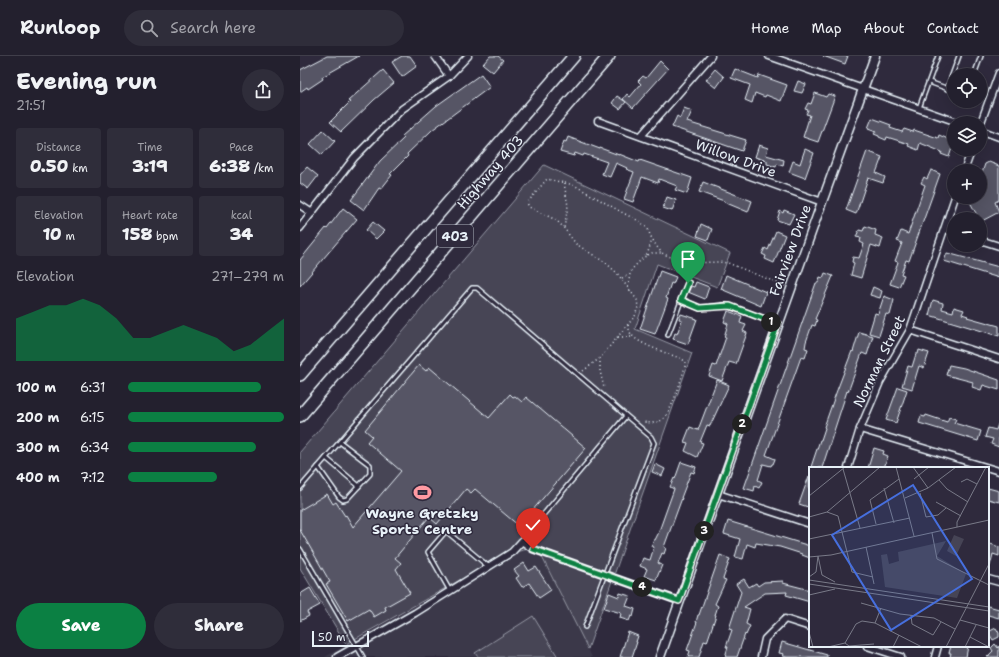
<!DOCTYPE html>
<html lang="en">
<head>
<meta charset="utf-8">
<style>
  body { margin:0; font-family:"Shantell Sans",sans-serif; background:#2f2d3a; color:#f1f3f6; height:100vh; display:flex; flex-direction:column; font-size:15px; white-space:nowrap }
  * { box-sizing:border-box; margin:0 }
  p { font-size:13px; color:#a3a3aa }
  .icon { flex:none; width:22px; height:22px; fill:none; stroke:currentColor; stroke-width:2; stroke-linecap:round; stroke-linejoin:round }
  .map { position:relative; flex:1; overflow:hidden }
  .panel { display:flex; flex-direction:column; background:#23202e; width:300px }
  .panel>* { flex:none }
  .controls { position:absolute; left:647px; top:12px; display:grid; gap:8px }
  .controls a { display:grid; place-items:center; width:40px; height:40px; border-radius:50%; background:#23202e; box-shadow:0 4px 16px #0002,0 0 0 1px #403e4a; font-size:20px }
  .scale { position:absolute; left:12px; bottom:10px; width:57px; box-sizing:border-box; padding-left:4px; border:2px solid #e8f1f8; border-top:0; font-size:11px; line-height:14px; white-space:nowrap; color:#e8f1f8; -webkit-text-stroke:3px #2f2a3d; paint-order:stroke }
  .pin { position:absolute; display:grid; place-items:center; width:34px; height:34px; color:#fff; margin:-41px -17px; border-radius:50% 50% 50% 0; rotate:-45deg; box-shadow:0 0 4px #0007 }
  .pin .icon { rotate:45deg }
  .km { position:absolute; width:20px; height:20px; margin:-10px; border-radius:50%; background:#222; color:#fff; font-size:11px; line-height:20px; text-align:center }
  .round { display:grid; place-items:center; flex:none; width:42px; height:42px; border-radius:21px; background:#2f2d3a }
  .summary { display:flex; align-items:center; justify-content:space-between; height:68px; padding:0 16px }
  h1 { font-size:22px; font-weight:800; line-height:30px }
  .stats { display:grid; grid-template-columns:repeat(3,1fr); gap:6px; height:68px; padding:4px 16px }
  .stats div { display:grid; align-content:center; border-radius:4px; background:#2f2d3a; text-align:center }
  .stats b { font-size:17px; font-weight:800 }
  .stats small { font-size:11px; font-weight:400 }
  .stats p { font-size:11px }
  .chart { height:112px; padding:8px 16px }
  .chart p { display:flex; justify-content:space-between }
  .chart svg { width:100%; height:72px; margin-top:4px; fill:#0b8043; opacity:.7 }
  .button { display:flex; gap:8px; margin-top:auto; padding:8px 16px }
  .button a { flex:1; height:46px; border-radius:24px; background:#0b8043; color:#fff; font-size:16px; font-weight:800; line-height:46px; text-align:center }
  .button a+a { background:#2f2d3a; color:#f1f3f6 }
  ul { padding:0 16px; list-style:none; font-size:13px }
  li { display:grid; grid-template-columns:64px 48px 1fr; align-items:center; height:30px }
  li i { height:10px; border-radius:5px; background:#0b8043 }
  header { display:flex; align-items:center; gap:24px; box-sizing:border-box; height:56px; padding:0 20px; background:#23202e; border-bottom:1px solid #403e4a }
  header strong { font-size:19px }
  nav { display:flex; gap:22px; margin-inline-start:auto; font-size:14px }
  .search { width:280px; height:36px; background:#2f2d3a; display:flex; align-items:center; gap:10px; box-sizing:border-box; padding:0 14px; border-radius:22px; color:#a3a3aa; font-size:15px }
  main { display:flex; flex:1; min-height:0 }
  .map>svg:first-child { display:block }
  .built { fill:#3b3749 }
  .green { fill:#464455; stroke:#979aa6 }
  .building { fill:#575565; stroke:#e8f1f8 }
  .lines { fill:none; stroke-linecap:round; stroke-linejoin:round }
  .service-casing { stroke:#e8f1f8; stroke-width:6 }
  .minor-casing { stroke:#e8f1f8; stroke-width:9 }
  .secondary-casing { stroke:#e8f1f8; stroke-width:11 }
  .motorway-casing { stroke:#e8f1f8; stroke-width:14 }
  .path { stroke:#e8f1f8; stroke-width:1.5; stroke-dasharray:1 3; stroke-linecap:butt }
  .service { stroke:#2f2a3d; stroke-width:3 }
  .minor { stroke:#2f2a3d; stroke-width:6 }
  .secondary { stroke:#2f2a3d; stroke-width:8 }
  .motorway { stroke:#2f2a3d; stroke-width:11 }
  .route-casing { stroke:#fff; stroke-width:8 }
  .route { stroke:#0b8043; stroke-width:5 }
  .labels { text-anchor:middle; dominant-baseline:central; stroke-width:3; stroke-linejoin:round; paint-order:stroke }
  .shield { fill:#2f2a3d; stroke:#b0b5c0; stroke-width:1 }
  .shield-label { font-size:13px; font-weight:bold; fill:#e8f1f8 }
  .street-label { font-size:14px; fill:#e8f1f8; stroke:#2f2a3d }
  .poi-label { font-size:14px; font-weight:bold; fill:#e8f1f8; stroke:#2f2a3d }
  .inset-road { fill:none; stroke:#797a88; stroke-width:1 }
  .view { fill:#466fde; fill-opacity:0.15; stroke:#466fde; stroke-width:2 }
  .inset-edge { fill:none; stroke:#e8f1f8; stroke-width:2 }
</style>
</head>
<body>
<header>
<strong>Runloop</strong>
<div class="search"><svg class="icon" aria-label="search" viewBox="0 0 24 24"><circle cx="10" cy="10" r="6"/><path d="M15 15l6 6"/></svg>Search here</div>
<nav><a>Home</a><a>Map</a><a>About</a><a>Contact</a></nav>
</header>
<main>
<section class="panel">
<div class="summary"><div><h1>Evening run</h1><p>21:51</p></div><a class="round"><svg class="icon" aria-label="share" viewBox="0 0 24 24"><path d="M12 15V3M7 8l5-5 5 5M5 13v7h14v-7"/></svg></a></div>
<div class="stats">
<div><p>Distance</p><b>0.50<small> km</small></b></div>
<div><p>Time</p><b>3:19</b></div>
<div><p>Pace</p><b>6:38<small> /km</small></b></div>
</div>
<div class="stats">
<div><p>Elevation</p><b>10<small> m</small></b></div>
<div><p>Heart rate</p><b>158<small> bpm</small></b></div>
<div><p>kcal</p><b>34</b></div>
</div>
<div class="chart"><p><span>Elevation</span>271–279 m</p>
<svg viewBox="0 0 160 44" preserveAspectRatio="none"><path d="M0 44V18L10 14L20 10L30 10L40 6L50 10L60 18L70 30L80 30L90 26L100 22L110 26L120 30L130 38L140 34L150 26L160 18V44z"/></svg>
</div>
<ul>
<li><b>100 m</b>6:31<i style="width:85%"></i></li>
<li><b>200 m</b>6:15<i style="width:100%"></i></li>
<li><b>300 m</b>6:34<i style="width:82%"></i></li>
<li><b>400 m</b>7:12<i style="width:57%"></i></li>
</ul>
<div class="button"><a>Save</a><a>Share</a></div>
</section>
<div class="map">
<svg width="699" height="601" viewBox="0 0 699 601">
  <rect width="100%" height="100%" fill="#2f2a3d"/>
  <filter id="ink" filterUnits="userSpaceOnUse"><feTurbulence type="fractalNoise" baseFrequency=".025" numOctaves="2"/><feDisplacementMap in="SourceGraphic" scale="8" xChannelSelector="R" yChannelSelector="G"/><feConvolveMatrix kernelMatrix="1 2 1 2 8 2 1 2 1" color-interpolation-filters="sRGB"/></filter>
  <g filter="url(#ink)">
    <path class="built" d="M237 491 292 601H25L206 498Z"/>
    <g class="green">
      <path d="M244 109 430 197 417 231 357 208 335 273 392 297 288 593 237 491 206 498 46 588 0 512V396Z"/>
      <path d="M233 560 258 601H178L175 597Z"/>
    </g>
    <g class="building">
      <path d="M27 0H59L22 21 23 23 8 33 7 31 0 36V14Z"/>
      <path d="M102 0H110L117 10 102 21 92 6Z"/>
      <path d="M190 0H198L203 4 193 16 183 8Z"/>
      <path d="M523 0H548L545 8Z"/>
      <path d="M360 5 368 13 333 52 323 43 327 38 330 41 341 28 338 25 343 20 346 22Z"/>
      <path d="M415 13 424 21 416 32 406 24Z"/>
      <path d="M435 13 458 22 459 19 487 29 481 45 466 39 465 41 455 37 452 47 445 44 450 29 431 22Z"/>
      <path d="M83 14 94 27 74 44 41 76 30 66 50 46 48 45Z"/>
      <path d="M181 18 190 31 132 74 107 98 108 100 90 118 92 119 81 133 79 132 64 154 51 144 80 105 104 82 102 80 136 50Z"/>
      <path d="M498 25 506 28 502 37 494 35Z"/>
      <path d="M515 37 526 41 528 38 535 40 518 86 503 81 510 59 506 58 508 54 505 53 508 47 511 48Z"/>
      <path d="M317 40 326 46 320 53 312 47Z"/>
      <path d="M384 52 392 55 387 66 446 84 442 95 372 71 377 60 380 62Z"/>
      <path d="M572 62 591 69 590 72 602 76 604 73 613 76 614 74 638 82 639 79 648 83 647 84 654 86 649 101 641 98 642 96 620 87 618 94 608 90 609 88 587 81 586 84 579 81V80L574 78 576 75 568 72Z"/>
      <path d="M23 74 35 85 22 99 10 88Z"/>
      <path d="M268 81 300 93V92L319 99V98L339 106 340 104 392 122 387 138 375 134 377 130 359 123 358 127 342 121 333 146 324 143 334 116 326 113 327 112 316 107 310 121 302 118 307 106 284 98 283 100 275 97 274 100 260 96 264 85 266 86Z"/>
      <path d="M459 89 468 92 466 99 484 104 483 110 477 108 476 111 467 108V105L455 101Z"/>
      <path d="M505 93 514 97 505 122 489 116 493 105 500 108Z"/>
      <path d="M567 95 582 101 576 117 585 121 583 127 568 122 556 158 546 154Z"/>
      <path d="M689 106 699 110V144L695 146 699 156 680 166V163H679L670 146 683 139 680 134V123L685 108Z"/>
      <path d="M7 111 18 120 8 133 0 127V119Z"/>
      <path d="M631 114 640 118 609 205 606 204 601 218 604 219 599 231 590 228 598 206 595 205 602 187 597 185 601 175 608 178 625 129 621 127 624 121 627 123Z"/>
      <path d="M403 126 452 145 448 156 424 146V145L399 136Z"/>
      <path d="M367 141 376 144 372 155 363 152Z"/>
      <path d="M43 152 57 163 0 230V204L26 172 27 173Z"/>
      <path d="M484 154 494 158 489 168 477 164 480 155 483 157Z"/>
      <path d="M73 166 84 175 76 183 66 174Z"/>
      <path d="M401 168 412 173 408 184 397 180Z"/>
      <path d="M565 170 576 174 575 179 583 182 580 192 571 189 561 222 551 219 554 207 552 206 553 201 559 202 564 188 560 186 561 182 556 181 559 174 563 175Z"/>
      <path d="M476 175 485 179 474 207 465 203 466 200 462 198 465 192 468 194Z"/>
      <path d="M647 197 699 211V222L644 205Z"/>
      <path d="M360 215 376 221 373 228 371 227 366 242 368 243 355 278 340 273Z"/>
      <path d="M525 217 533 220 515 263 517 264 515 270 512 269 506 286 505 292 508 293 505 302 501 301 466 399 475 403 473 408H472L471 410 463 408 458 424 462 426 459 432 455 430 454 435 444 432 516 227H518L520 221 523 222Z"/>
      <path d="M426 219 466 236 461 250 421 233Z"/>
      <path d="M396 226 409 231 405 243 388 236 391 230 394 231Z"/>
      <path d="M573 231 582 235 580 242 570 239Z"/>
      <path d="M584 240 594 244 590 259 586 258 579 280 569 277 575 257 578 258Z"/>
      <path d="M633 244 643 247 642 253 653 256 654 251 664 254 662 258 668 260 667 261 699 270V280L629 259Z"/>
      <path d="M428 255 442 260 440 267 446 269 443 275 447 277 436 308 429 306 422 325 409 320 413 309 416 310 426 281H424L428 268 424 266Z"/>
      <path d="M381 258 397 263 388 288 373 283 375 277 377 278 382 264 379 263Z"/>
      <path d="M559 276 573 280 567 299 562 297 548 336 547 335 522 412 511 411 520 384H521L525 372 524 371 536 337 552 295 553 296Z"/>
      <path d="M619 294 629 297 624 312 619 310 612 333 602 330 608 310 612 311 616 298H618Z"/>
      <path d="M119 309 126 315 129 311 189 362 210 338 213 341 215 340 222 346 226 341 286 392 219 470 175 433 171 437 166 433 137 468 129 461 95 502 101 507 96 513 110 537 85 551 86 554 74 561 69 553 48 565 26 528 30 526 0 474V454L27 438 33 448 36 446 45 460 46 459 53 471 101 415 67 386 72 380 65 374Z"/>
      <path d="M649 309 664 312 699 324V334L683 329 681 334 672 331 673 326 646 319Z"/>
      <path d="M417 324 429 329 410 370 407 369 400 386 403 387 397 401 385 395 388 387 384 386 390 371 398 374Z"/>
      <path d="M598 331 607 334 596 367 586 364Z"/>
      <path d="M626 359 647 366 649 361 656 363 654 367 681 375 678 385 619 367 621 360 625 361Z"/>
      <path d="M698 368H699V391L691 388 693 383 685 381 688 372 696 374Z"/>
      <path d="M574 392 584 395 583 398 588 400 584 412H568Z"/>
      <path d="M381 406 396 411 394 417 391 416 381 442H382L364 491 366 492 364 498 362 497 358 507 362 509 356 524 344 520 347 513 340 510 343 502 350 504 354 491 351 490 354 484H355L358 478 374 433 370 431 374 422 375 423Z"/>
      <path d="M355 408 365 413 362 420 352 416Z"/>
      <path d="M509 420 510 447 508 451 499 448Z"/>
      <path d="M688 432 699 435V446L688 443Z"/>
      <path d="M428 465 510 490V502L502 499V498L480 491 456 487 455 491 447 488 443 503 435 501 440 483 424 478Z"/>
      <path d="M688 487 699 491V500L693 498 690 510H688Z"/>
      <path d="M420 499 430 503 423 523 426 524 415 548 418 550 415 559H416L407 586 404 585 399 601H388L390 595 387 594 397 566H396L398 559H399Z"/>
      <path d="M224 507 229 515 236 511 251 534 239 542 229 527 222 531 216 522 219 520 214 514Z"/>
      <path d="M444 523 449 531 456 527 458 530 464 526 483 525V527L510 534V546L486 539 487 536 465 537 444 551 450 553 446 568 450 570 446 579 445 578 437 601H425L428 591H426L432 574 429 573 441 536 436 528Z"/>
      <path d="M10 532 20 549 7 556 9 560 0 565V538Z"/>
      <path d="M309 537 319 541 320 537 330 540 326 550 335 553 333 561 331 560 329 565 320 562 321 557 304 552Z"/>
      <path d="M688 550 699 553V562L688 559Z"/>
      <path d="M696 572 699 577V581L693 584 688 576Z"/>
      <path d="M328 576 338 580 336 586H337L332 601H320Z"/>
      <path d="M482 586 527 599V601H487L483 600 484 598 479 597Z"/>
      <path d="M695 588 698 592 699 590V601H687L693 595 691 592Z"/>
      <path d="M651 590H668L666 601H650L651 597H649Z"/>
    </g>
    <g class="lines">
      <defs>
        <g id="service">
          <path d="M674 19 681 0"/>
          <path d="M629 26 654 35"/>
          <path d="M647 33 659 0"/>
          <path d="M619 52 638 0"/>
          <path d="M381 244 400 252 424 249 429 250 478 268"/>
          <path d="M368 279 388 227"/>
          <path d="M26 402 59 430"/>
          <path d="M18 411 39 441 43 444 47 443 70 418V409L40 386"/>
          <path d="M0 432 172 232H177L351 381 354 387 285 571"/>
          <path d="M222 484 326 360"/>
          <path d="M0 493 63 601"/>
          <path d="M150 535 128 496 146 475 189 511"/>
        </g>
        <g id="minor">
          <path d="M135 0 149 20"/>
          <path d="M469 0 660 67"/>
          <path d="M298 65 522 146"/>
          <path d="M680 69 699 17"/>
          <path d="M680 74 699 81"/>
          <path d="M341 80 411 0"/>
          <path d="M664 115 672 93"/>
          <path d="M0 149 12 157"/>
          <path d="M0 172 54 102 102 53 149 20 168 0"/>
          <path d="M645 173 654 176"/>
          <path d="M680 184 699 190"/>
          <path d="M610 274 699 303"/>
          <path d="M560 373 699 415"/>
          <path d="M548 412 560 373 580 326 610 274 655 141"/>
          <path d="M418 438 510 468"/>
          <path d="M688 523 699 526"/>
          <path d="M567 590 601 601"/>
          <path d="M37 601 115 557 212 496 222 485 233 493 379 545"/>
          <path d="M461 601 465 583 485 563 510 571"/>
          <path d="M635 601 638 590"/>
        </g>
        <path id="secondary" d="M360 601 522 146 575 0"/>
        <g id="motorway">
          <path d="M0 319 274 0"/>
          <path d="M0 360 309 0"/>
        </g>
      </defs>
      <use href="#service" class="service-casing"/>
      <use href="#minor" class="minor-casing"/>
      <use href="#secondary" class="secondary-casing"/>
      <use href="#motorway" class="motorway-casing"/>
      <g class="path">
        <path d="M264 127 268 150 264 172"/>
        <path d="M347 199 352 184"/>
        <path d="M322 222 329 219"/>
        <path d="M328 231 330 218 333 212 344 201 352 197H361"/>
        <path d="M328 269C329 272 329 275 331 278 337 288 370 298 382 303L386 306C384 316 371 357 364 362 358 368 350 367 343 366"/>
        <path d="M318 281H334"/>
        <path d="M300 302V315L304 332"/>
        <path d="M283 315 300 302 335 260 338 251 337 244 317 217 306 207 276 188 263 171 256 164 229 151 227 147 247 123 274 129 323 157 341 166 348 173 350 179 357 191 362 197 368 200 389 207 419 206 428 207 485 230"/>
      </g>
      <use href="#service" class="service"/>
      <use href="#minor" class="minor"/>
      <use href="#secondary" class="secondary"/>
      <use href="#motorway" class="motorway"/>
    </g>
  </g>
  <g class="lines" filter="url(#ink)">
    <defs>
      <path id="route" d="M233 493 379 545 478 268 430 250 400 252 381 244 388 227"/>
    </defs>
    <use href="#route" class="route-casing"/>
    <use href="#route" class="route"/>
  </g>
  <defs>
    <symbol id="stadium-bare" viewBox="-9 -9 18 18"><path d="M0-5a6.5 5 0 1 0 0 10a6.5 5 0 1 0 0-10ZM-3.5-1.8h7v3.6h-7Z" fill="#ff9aa2" stroke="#2f2a3d" stroke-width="2.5" paint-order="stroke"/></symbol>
  </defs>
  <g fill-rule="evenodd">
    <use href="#stadium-bare" x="110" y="424" width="25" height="25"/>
  </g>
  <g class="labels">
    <rect class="shield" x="137" y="169" width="36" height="22" rx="3"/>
    <g class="shield-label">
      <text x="155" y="180">403</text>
    </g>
    <g class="street-label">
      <text transform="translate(436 102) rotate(20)">Willow Drive</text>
      <text transform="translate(190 116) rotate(-49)">Highway 403</text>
      <text transform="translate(490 194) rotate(-70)">Fairview Drive</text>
      <text transform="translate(579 305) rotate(-64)">Norman Street</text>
    </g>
    <g class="poi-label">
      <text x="122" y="457">Wayne Gretzky<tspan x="122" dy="16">Sports Centre</tspan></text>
    </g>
  </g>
  <g transform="translate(509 411)">
    <rect width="180" height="180" fill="#2f2a3d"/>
    <path d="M145 68 155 72 147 89 138 84ZM137 74 128 89 157 107 148 131 76 120 72 88 78 87 80 97 90 94 89 85Z" fill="#464455"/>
    <path class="inset-road" d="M87 0 105 69M104 0 119 21M34 2 51 61M105 12 120 0M130 13 138 22 159 35M152 15 158 12 168 17M75 21 85 56M111 26 117 50 129 48 137 41M0 29 36 0M96 31 119 21 147 0M127 35 152 49M18 45 71 0M0 50 18 45 29 49 43 105 64 110M67 57 61 33 90 12M148 60V55L177 0M123 66 128 92 180 118M0 72 101 51M57 80 65 117M9 89 13 108 26 115M0 90 22 88 180 53M0 110 7 105 9 89M0 113 180 140M0 117 180 144M0 128 26 122M52 136 91 147 125 151 146 162M102 148 103 157 124 168 132 155M151 153 180 161M66 156 72 141M0 165 4 180M161 170 180 180M36 176 40 179 65 177M19 180 36 176 47 157 53 154 66 156 113 180M84 180 90 168M137 180 180 97M156 180 167 158"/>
    <path class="view" d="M104 18 163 112 82 163 23 68Z"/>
    <rect width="180" height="180" class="inset-edge"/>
  </g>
</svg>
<div class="controls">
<a><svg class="icon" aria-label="locate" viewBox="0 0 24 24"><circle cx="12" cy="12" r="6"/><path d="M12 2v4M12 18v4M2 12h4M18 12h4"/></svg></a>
<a><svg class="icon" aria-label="layers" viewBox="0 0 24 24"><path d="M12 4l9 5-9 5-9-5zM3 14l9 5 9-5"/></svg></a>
<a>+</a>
<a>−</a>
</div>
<div class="scale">50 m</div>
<div class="pin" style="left:388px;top:227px;background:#1e9e55"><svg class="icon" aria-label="arrive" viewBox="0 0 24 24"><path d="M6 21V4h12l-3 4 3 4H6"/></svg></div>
<div class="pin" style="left:233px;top:493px;background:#d93025"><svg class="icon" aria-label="check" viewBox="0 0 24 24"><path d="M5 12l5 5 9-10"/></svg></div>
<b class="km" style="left:471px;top:266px">1</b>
<b class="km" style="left:442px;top:368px">2</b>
<b class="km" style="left:404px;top:475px">3</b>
<b class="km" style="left:342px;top:531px">4</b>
</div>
</main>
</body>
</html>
